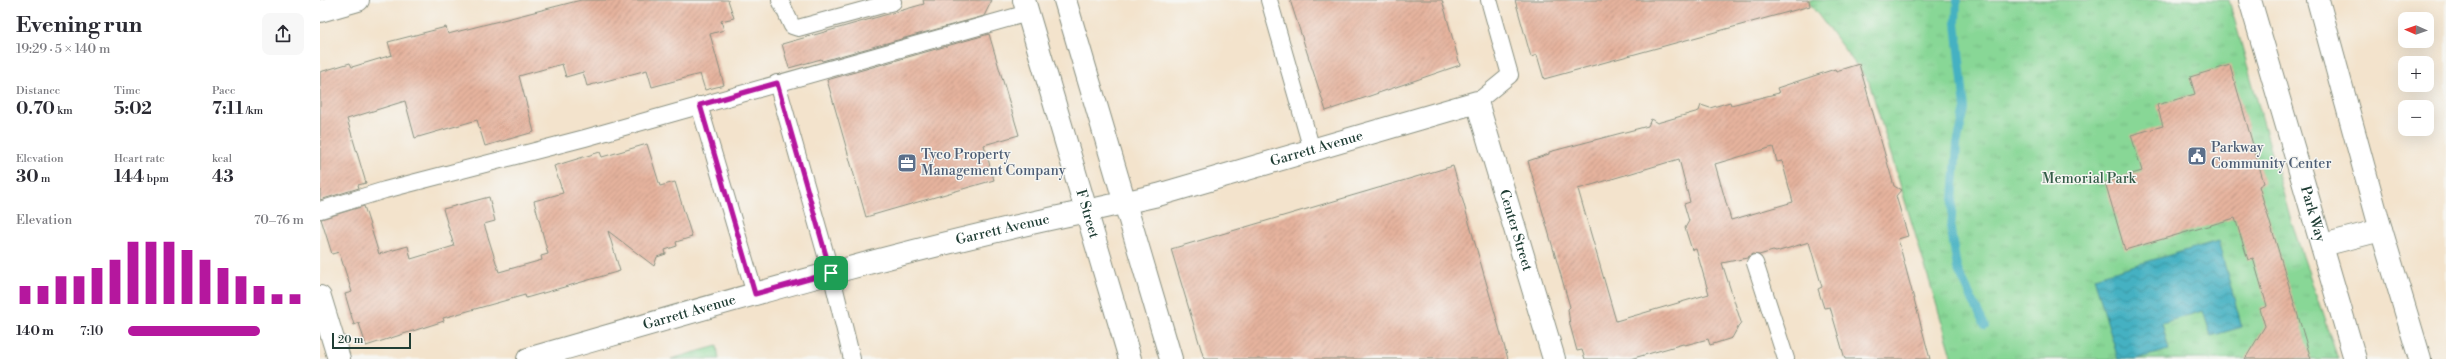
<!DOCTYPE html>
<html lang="en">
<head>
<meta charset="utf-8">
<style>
  body { margin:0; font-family:"Libre Bodoni",serif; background:#f7f7f7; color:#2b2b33; height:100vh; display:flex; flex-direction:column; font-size:15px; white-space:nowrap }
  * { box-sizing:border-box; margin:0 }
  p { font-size:13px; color:#7c7c81 }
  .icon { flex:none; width:22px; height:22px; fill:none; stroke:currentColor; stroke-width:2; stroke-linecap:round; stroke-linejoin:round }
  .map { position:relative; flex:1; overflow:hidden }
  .panel { display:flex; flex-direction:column; background:#fff; width:320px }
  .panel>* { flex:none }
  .needle { width:26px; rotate:272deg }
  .fabs { position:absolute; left:2078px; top:12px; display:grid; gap:8px }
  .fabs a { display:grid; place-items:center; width:36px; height:36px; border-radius:8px; background:#fff; box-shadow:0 4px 16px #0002; font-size:20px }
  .scale { position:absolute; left:12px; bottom:10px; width:79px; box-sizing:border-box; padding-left:4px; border:2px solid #1f3d34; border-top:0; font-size:11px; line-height:14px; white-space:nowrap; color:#1f3d34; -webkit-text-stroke:3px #f6f6f2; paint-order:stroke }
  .pin { position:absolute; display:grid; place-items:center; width:34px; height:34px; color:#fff; margin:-17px; border-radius:8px; box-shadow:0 2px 6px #0006 }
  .round { display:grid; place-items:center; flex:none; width:42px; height:42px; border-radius:8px; background:#f7f7f7 }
  .headline { display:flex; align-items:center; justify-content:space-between; height:68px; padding:0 16px }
  h1 { font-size:22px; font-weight:700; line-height:30px }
  .stats { display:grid; grid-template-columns:repeat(3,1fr); gap:6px; height:68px; padding:4px 16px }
  .stats div { display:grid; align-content:center }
  .stats b { font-size:17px; font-weight:700 }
  .stats small { font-size:11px; font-weight:400 }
  .stats p { font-size:11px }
  .chart { height:112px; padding:8px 16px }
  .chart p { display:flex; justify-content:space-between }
  .chart svg { width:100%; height:72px; margin-top:4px; stroke:#b5179e; stroke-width:6 }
  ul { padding:0 16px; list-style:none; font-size:13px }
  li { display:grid; grid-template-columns:64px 48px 1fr; align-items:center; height:30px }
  li i { height:10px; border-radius:5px; background:#b5179e }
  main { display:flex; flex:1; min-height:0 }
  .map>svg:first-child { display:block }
  .grass { fill:url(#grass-tufts); stroke:#548a65 }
  .water { fill:url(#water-waves); stroke:#32777b }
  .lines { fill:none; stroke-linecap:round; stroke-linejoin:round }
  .stream { stroke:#44b1c2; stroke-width:8 }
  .building { fill:url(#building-hatch); fill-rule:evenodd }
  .lane-casing { stroke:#899080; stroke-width:18 }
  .street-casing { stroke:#899080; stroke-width:24 }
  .secondary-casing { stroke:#899080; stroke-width:24 }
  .lane { stroke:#fff; stroke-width:16 }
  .street { stroke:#fff; stroke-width:22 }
  .secondary { stroke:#fff; stroke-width:22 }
  .route-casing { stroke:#fff; stroke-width:8 }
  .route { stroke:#b5179e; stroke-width:5 }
  .labels { text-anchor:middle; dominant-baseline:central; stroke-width:3; stroke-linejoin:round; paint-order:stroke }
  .service-label { font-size:14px; fill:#4e5e75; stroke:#f6f6f2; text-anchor:start }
  .street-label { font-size:14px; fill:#1f3d34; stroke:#f6f6f2 }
  .park-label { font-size:14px; fill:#345c48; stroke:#f6f6f2 }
</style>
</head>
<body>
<main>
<section class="panel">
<div class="headline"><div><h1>Evening run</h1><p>19:29 · 5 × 140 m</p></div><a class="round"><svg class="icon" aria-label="share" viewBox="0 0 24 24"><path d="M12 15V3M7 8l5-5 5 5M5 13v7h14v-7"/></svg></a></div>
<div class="stats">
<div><p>Distance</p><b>0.70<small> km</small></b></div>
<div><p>Time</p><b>5:02</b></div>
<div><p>Pace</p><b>7:11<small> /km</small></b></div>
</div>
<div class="stats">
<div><p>Elevation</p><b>30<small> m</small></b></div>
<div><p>Heart rate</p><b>144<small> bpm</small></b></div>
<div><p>kcal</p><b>43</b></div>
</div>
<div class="chart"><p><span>Elevation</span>70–76 m</p>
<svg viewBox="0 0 160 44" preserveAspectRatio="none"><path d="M5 44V33M15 44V33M25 44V27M35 44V27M45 44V22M55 44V17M65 44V6M75 44V6M85 44V6M95 44V11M105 44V17M115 44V22M125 44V27M135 44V33M145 44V38M155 44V38"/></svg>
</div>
<ul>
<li><b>140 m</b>7:10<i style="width:75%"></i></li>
</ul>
</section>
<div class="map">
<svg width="2126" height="359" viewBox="0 0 2126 359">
  <defs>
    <pattern id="grass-tufts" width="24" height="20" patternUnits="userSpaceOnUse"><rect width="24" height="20" fill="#88d796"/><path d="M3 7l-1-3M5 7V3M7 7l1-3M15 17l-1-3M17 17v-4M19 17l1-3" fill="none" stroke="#75b982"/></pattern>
    <pattern id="water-waves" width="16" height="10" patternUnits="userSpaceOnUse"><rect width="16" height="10" fill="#44b1c2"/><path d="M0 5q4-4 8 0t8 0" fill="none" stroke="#38919e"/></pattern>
    <pattern id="building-hatch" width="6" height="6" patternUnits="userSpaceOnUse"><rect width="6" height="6" fill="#e6b39e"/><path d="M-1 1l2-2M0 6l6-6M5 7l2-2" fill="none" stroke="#ba9382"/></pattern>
  </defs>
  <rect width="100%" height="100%" fill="#f6f6f2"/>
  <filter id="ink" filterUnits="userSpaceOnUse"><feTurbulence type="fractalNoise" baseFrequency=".025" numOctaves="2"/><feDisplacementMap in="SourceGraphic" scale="8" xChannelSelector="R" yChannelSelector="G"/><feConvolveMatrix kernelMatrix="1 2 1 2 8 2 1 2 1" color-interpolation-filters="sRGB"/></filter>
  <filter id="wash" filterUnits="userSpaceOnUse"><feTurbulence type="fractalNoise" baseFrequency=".012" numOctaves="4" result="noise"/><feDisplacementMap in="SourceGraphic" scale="16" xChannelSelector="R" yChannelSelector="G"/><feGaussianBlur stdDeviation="0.9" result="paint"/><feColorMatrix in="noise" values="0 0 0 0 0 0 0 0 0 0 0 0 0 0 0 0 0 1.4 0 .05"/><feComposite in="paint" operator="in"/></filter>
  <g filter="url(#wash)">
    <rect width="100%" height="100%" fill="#f3e3cc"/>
    <g class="grass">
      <path d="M1487 0H1909L1971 221 2018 359H1633L1549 82Z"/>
      <path d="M397 346 399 359H351Z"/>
    </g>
    <path class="water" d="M1898 241 1922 327 1891 336 1883 311 1842 323 1849 350 1816 359H1798L1774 277Z"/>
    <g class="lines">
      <path class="stream" d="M1637 0 1636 22 1645 109 1637 144 1631 230 1637 268 1665 326"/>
    </g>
    <g id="blocks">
      <g class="building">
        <path d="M261 0H408L414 18 401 21 404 30 390 34 404 85 385 90 380 74 332 87 327 70 267 86 263 72 246 77 242 64 199 76 214 132 165 146 157 120 95 138 85 101 27 119 46 183 38 185 39 188 0 200V72L30 63 32 67 72 55 68 42 126 27 128 34Z"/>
        <path d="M603 0H672L664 16 502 61 501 59 469 68 462 44 604 4Z"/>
        <path d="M970 0H1122L1140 65 1006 111Z"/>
        <path d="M1195 0H1489L1490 6 1224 79 1217 55 1211 57Z"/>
        <path d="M669 34 699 135 664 145 674 180 546 217 507 80Z"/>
        <path d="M1539 64 1574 186 1581 190 1576 196 1588 236 1578 239 1610 359H1525L1510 307 1504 308 1498 289 1502 287 1489 242 1456 252 1453 251 1439 255 1432 254 1427 258 1402 263 1421 322 1412 338 1390 345 1388 339 1365 345 1363 344 1310 359H1265L1262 350 1257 351 1250 325 1248 309 1250 307 1208 161 1229 154V152L1328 126 1331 119 1337 123 1379 111 1381 105 1390 108 1410 102 1411 105 1459 93 1457 88 1515 69 1516 71ZM1453 147 1457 162 1462 161 1473 202 1411 220 1395 164ZM1359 159 1370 202 1364 204 1369 221 1365 228 1372 250 1376 249 1389 294 1296 321 1258 189Z"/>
        <path d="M1910 65 1944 183 1939 186 1991 359H1925L1945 326 1940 309 1947 306 1933 258 1928 260 1915 218 1805 250 1785 182 1822 171 1811 135 1843 126 1837 105 1875 94 1870 77Z"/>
        <path d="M327 144 340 186 355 182 372 237 356 242 357 246 345 250 346 254 337 257 334 266 288 231 300 271 206 298 205 295 123 318 124 321 46 346 39 323 34 325 25 294 32 292 19 252 12 254 1 219 44 206 59 254 88 246 91 259 134 246 123 209 169 197 175 221 164 224 179 272 222 260 221 256 228 254 214 201 243 193 234 166 280 152 282 157Z"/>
        <path d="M1133 166 1188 359H884L851 249Z"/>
      </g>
    </g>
  </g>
  <g filter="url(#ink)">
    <use href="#blocks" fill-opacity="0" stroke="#899080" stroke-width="1"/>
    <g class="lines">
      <defs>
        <g id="lane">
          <path d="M460 0 472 26 478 28 573 2"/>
          <path d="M949 0 992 150"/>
          <path d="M457 83 511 273 532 359"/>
          <path d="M1157 102 1190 75 1169 0"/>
          <path d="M379 105 435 294"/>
          <path d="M0 210 65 190 265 138 708 13"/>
          <path d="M1435 263 1466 359"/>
        </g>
        <g id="street">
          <path d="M0 11 38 0"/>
          <path id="s1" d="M208 359C393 306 578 250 767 211"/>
        </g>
        <g id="secondary">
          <path id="s2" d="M704 0 810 359"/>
          <path d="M745 0 851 359"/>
          <path id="s3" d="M1930 0 2035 359"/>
          <path d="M1998 0 2057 216 2100 359"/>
          <path id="s4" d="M767 211 838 195 1157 102 1234 359"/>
          <path d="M2003 245 2061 230"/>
          <path d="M0 297 19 359"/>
        </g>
      </defs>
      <use href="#lane" class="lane-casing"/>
      <use href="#street" class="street-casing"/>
      <use href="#secondary" class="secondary-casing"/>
      <use href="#lane" class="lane"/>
      <use href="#street" class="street"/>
      <use href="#secondary" class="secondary"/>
    </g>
  </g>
  <g class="lines" filter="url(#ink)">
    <defs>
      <path id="route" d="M457 83 511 273 435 294 380 105Z"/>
    </defs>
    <use href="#route" class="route-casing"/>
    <use href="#route" class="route"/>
  </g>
  <defs>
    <symbol id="civic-square" viewBox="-11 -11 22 22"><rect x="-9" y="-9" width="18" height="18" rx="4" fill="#5c6f8a" stroke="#f6f6f2"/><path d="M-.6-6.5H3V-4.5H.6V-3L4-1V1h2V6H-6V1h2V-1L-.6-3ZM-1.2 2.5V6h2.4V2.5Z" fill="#fff"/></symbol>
    <symbol id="office-square" viewBox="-11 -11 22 22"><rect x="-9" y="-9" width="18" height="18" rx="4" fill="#5c6f8a" stroke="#f6f6f2"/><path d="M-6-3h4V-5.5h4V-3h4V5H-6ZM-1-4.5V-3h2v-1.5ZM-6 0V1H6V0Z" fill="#fff"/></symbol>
  </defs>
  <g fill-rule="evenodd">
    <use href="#civic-square" x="1866" y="145" width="22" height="22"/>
    <use href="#office-square" x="576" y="152" width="22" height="22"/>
  </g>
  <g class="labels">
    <g class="service-label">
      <text x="1891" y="148">Parkway<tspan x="1891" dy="16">Community Center</tspan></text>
      <text x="601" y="155">Tyco Property<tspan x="601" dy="16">Management Company</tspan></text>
    </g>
    <g class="street-label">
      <text stroke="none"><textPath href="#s4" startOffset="238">Garrett Avenue</textPath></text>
      <text stroke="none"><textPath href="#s2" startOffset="223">F Street</textPath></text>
      <text stroke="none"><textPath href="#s3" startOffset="223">Park Way</textPath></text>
      <text stroke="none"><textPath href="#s1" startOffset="492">Garrett Avenue</textPath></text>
      <text stroke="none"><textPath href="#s4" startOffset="539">Center Street</textPath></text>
      <text stroke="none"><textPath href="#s1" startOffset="168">Garrett Avenue</textPath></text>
    </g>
    <g class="park-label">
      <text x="1769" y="179">Memorial Park</text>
    </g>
  </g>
</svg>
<div class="fabs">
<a><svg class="needle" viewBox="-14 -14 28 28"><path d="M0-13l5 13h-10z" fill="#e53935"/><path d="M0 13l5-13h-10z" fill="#7c7c81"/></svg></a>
<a>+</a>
<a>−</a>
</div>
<div class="scale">20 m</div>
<div class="pin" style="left:511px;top:273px;background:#1e9e55"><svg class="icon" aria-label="arrive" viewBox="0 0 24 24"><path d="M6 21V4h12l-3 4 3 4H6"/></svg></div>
</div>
</main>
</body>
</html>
